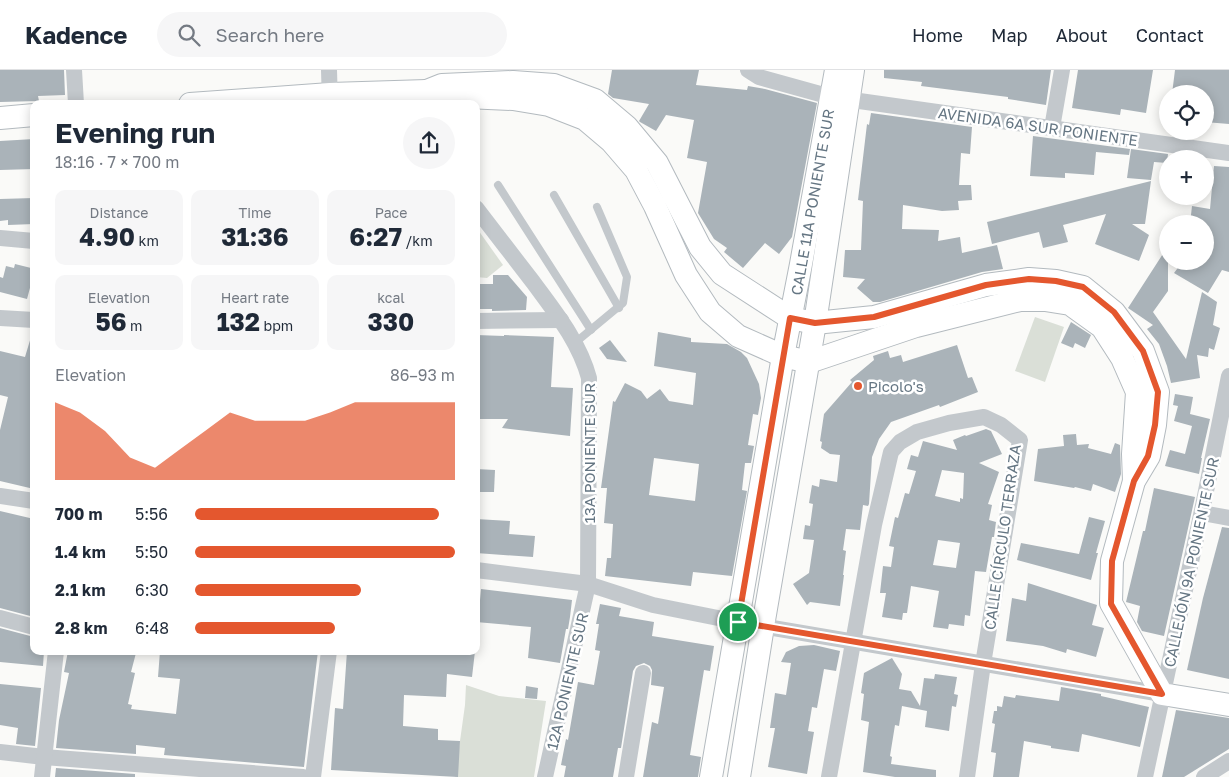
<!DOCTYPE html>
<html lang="en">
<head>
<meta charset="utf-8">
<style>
  body { margin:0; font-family:"Golos Text",sans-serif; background:#f6f6f7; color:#1f2937; height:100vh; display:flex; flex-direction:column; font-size:19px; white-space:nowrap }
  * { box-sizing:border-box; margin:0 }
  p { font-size:16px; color:#747a83 }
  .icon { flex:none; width:28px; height:28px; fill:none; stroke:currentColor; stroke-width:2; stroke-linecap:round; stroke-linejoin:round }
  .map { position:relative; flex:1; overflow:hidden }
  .sheet { position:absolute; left:30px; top:30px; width:450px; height:555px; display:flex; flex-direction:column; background:#fff; border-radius:10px; box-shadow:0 2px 12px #0003 }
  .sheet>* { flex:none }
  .buttons { position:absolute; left:1159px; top:15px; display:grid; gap:10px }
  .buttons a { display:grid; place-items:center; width:55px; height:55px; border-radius:50%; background:#fff; box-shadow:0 2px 12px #0003; font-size:25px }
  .pin { position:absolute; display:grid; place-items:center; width:42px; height:42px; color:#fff; margin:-21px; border:2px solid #fff; border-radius:50%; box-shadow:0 1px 5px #0007 }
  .round { display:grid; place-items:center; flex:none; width:52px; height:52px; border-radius:26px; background:#f6f6f7 }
  .summary { display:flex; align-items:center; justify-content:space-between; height:85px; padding:0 25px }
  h1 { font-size:28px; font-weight:700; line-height:38px }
  .metrics { display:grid; grid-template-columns:repeat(3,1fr); gap:8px; height:85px; padding:5px 25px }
  .metrics div { display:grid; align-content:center; border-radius:10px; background:#f6f6f7; text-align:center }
  .metrics b { font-size:25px; font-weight:700 }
  .metrics small { font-size:14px; font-weight:400 }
  .metrics p { font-size:14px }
  .chart { height:140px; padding:10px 25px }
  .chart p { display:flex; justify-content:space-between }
  .chart svg { width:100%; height:90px; margin-top:5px; fill:#e4572e; opacity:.7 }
  ul { padding:0 25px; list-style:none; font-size:16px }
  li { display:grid; grid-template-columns:80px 60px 1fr; align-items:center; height:38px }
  li i { height:12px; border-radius:6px; background:#e4572e }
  header { display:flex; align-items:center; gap:30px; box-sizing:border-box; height:70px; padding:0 25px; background:#fff; border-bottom:1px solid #e0e1e3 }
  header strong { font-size:24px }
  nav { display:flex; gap:28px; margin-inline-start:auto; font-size:18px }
  .search { width:350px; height:45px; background:#f6f6f7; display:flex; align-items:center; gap:12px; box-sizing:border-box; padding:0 18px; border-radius:28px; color:#747a83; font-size:19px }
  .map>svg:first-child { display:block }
  .green { fill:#dadfd7 }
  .building { fill:#aab3b9; fill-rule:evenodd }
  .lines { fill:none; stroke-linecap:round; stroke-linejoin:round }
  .secondary-casing { stroke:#b3babf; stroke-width:24 }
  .lane { stroke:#c3c8cc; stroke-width:8 }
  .street { stroke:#c3c8cc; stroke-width:16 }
  .secondary { stroke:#fff; stroke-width:22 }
  .route-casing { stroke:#fff; stroke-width:10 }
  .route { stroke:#e4572e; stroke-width:6 }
  .poi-dot { fill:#e4572e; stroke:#fff; stroke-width:2 }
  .labels { text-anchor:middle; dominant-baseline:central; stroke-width:5; stroke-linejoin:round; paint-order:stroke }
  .street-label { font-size:15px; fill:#657683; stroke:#fff }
  .poi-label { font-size:15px; fill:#657683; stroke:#fff; text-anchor:start }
</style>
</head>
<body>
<header>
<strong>Kadence</strong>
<div class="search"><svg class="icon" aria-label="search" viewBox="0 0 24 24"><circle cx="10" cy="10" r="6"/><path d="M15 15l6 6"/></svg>Search here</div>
<nav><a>Home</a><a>Map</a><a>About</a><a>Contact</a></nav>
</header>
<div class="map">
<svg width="1229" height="707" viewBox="0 0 1229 707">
  <rect width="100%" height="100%" fill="#fafaf8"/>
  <g class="green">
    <path d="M476 157 503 195 487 208 476 207Z"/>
    <path d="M1035 247 1064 257 1045 312 1015 301Z"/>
    <path d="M466 615 499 626 546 631 534 707H455L465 635Z"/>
  </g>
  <g class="building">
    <path d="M0 0H64L65 25 38 26 39 31 0 32Z"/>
    <path d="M612 0H699L696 15 747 20 748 16 765 19 817 33 792 167 779 184 765 173 743 198 724 182 727 178 714 169 698 143 707 92 687 88 694 50 666 45 656 61 640 52 639 51 649 34 613 28 608 24Z"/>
    <path d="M884 0H1051L1046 35 1008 29V27L921 16 922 12 884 8Z"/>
    <path d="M1078 0H1153L1146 43 1121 39 1120 45 1072 38Z"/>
    <path d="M1175 0H1229V54L1205 52V24H1172Z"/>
    <path d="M871 43 972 57 970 84 961 83 959 115H971L972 130 958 131 959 140 942 141 903 135 902 159 939 160 938 171 960 167 962 183 997 175 1003 199 982 202 880 232H873L857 218 865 209 843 207 845 180H861L863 131 858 130 867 54 869 55Z"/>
    <path d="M1033 66 1130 79 1129 85 1096 82 1094 105 1065 103V108L1030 106Z"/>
    <path d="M34 69V99L0 100V71Z"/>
    <path d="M1131 79 1168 84 1167 93 1154 92 1151 110 1127 108Z"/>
    <path d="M1214 96 1229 97V202L1222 200 1208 223 1174 203 1183 191H1205V154H1190L1192 136 1210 139Z"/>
    <path d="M1151 111 1145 154H1132L1149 165 1139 191 1095 174 1106 144 1063 155 1068 172 1043 178 1039 162 992 174 987 152Z"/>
    <path d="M34 128V154L8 155V150L0 151V129Z"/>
    <path d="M1168 176V221L1153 242 1186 289 1202 222 1217 232 1213 255 1220 258 1214 280 1209 278 1208 287 1197 285 1200 308 1171 313 1167 296 1159 274 1147 259 1153 255 1128 238Z"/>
    <path d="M15 194 31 198 30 202 34 203 27 229 0 222V207L3 208 6 196 14 198Z"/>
    <path d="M493 205H508L527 227 526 240 492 241V239H476V214H493Z"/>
    <path d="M1071 252 1091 265 1085 278 1075 273 1073 278 1061 273Z"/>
    <path d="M658 262 691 268V272L727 274 741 282 747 288 759 314 761 328 758 345 753 344 748 375 754 376 751 393H745L742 420 747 421 732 506 693 502 691 516 605 506 607 488H611L613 454 604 453 607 418H601L613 331 615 332 625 313 641 321 647 329 660 319 669 331 693 335 696 303 654 296ZM654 388 699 394 695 431 649 425Z"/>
    <path d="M476 265 504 266V265L554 267 551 317 573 318 570 366 502 358 508 349H476Z"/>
    <path d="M31 267H34V419L0 411V360L8 327 0 325V281L25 287Z"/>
    <path d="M610 270 627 292 607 289 599 278Z"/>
    <path d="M957 275 968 308 972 307 978 322 940 337 939 335 891 352 879 369 872 387 869 434 868 436 863 435 860 460 846 459 843 480 846 481 843 505H844L840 536 810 532 807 535 793 514 809 503 814 470 803 469 805 455 810 456 813 434 809 433 812 415 819 417 820 409 837 412 840 385 830 384 821 378 822 372 820 371 824 344 852 312 850 310 874 290 873 286 888 281 890 288 901 285 903 292Z"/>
    <path d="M1175 324 1193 327 1190 344 1210 349 1201 388H1202L1199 404 1165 396 1170 380 1185 384 1192 356 1174 351 1178 336 1173 335Z"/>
    <path d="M986 359 991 361 1002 384 979 393 999 402 988 434 992 435 989 450 996 452 994 467H992L986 502 975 501 970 546 965 545 964 556 949 554 948 559 933 557 939 521 911 516 907 543H903L902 550 882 547 886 523H880L883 496 891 497 894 477 889 476 895 447 898 448 905 423 909 424 916 401 907 399 911 385 918 387 923 371 957 380 953 370 965 365 966 366ZM942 400 964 403 963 429 960 428V432L935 426ZM938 470 960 473 956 498 933 495Z"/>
    <path d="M1076 364 1077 375 1089 374 1088 378 1111 384 1115 373 1120 375 1121 404 1115 422 1093 414 1091 421 1075 417 1074 418 1034 411 1038 379 1064 376 1063 365Z"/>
    <path d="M476 399 495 400 494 422H476Z"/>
    <path d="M1154 418 1195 427 1164 566 1142 561 1137 552 1140 536 1126 532 1143 461H1145Z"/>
    <path d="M0 441 34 449V547L0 538Z"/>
    <path d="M1089 447 1105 451 1096 483H1098L1091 510 1017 490 1021 473 1079 484Z"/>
    <path d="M476 449 510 451 509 464 535 466 533 487 476 483Z"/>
    <path d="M1222 457 1229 458V609L1187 600 1203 528Z"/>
    <path d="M1028 513 1097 535 1092 555 1104 558 1096 587 1067 579 1066 583 1043 576 1006 571 1012 528 1026 531Z"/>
    <path d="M481 519 572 530 570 547 568 559H566L560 593 528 588 531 557 476 552V529L480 530Z"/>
    <path d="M600 534 621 538 619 546 654 552 652 566 714 576 710 601 704 600 690 685 701 687 698 707H643L652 652 658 654 664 617 651 615 652 600 650 596 644 593 636 596 633 601 621 678H618L613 707H564L566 696 561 695 566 669 568 670 578 612 594 615 600 581 595 580 599 554H596Z"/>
    <path d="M0 558 34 567V581H44L43 596 0 592Z"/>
    <path d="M814 575 840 581 836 601 824 599 817 638 812 637 808 661 814 662 807 704 768 697 775 658H770L775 623 786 625 791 593 781 592 786 582 799 576Z"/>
    <path d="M68 581H129L136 583 131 602 135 603 128 634 132 635 131 639 176 644 180 609 158 607 160 581H318L304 697 164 685 165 678 136 675V684L56 678 59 650 69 603 64 602Z"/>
    <path d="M347 581H475L472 607 447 604 446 627 404 625 403 656 438 659V670L460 671 458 707 331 700 335 638 343 639Z"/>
    <path d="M892 588 902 604 899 619 911 621 920 636 924 608 934 609 935 604 957 607 954 624 958 625 956 637 952 636 949 661 925 657 927 641 902 636 899 656 895 655 890 686 892 687 891 694 936 700V707H895L863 702 869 652 861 650 864 624 861 623 864 603Z"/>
    <path d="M0 614 41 618 35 676 16 674 18 658 0 655Z"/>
    <path d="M526 616 538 618 537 629 525 628Z"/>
    <path d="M1061 617 1101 624V626L1149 637 1140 677 1082 664 1079 682 1051 678V676L1024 671 1019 707H993L996 683 991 682 995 654 992 653 994 641H997V636L1002 637 1004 626 1015 628 1016 625 1059 631Z"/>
    <path d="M1176 640 1229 648V679L1184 707H1162Z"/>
    <path d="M56 698 135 704V707H55Z"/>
  </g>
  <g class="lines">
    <defs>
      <g id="secondary">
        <path d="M427 21 442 15 513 12 554 15 595 30 627 57 657 93 700 177 722 204 790 248 815 253 874 247 986 215 1029 209 1056 211 1083 217 1114 242 1143 281 1158 322 1155 355 1149 386 1134 411 1112 491 1111 533 1162 624 1229 635"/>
        <path d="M190 34 330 24 427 21 443 26 513 29 549 35 585 49 611 71 636 100 655 136 686 205 710 242 738 266 783 286 809 292 916 256 1020 230H1045L1070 234 1102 257 1122 288 1137 322 1133 384 1134 411"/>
        <path d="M0 48 34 45"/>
        <path d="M711 707 783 286 801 194 836 0"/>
        <path d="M739 707 763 556 815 253 853 0"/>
      </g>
    </defs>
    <use href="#secondary" class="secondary-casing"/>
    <g class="lane">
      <path d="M498 115 591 260"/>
      <path d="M554 125 619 238"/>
      <path d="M576 272 623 233 627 207 597 137"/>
    </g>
    <g class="street">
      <path d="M74 0 76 34"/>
      <path d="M329 0 330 34"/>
      <path d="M748 0 759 7 831 27 1229 83"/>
      <path d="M1052 58 1062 0"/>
      <path d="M476 138C495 163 514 187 533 212 555 242 579 271 589 308L588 514 545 707"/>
      <path d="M0 168 34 171"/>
      <path d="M0 248 34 250"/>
      <path d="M476 251 561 250"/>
      <path d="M0 426 34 431"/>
      <path d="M1202 443 1229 448"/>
      <path d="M476 500 588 514 653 535 738 552 1162 624"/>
      <path d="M0 548 34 557"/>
      <path d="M0 682 44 687 303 707"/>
      <path d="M42 707 56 581"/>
      <path d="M313 707 329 581"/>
      <path d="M626 707 643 603"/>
      <path d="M829 707 874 455 891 382 900 372 917 362 949 353 984 347 1001 355 1020 370 983 594 967 707"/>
      <path d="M1145 707 1204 431 1229 306"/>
      <path d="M1204 707 1229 691"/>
    </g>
    <use href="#secondary" class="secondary"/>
  </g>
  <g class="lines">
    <defs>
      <path id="route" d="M1029 209 1056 211 1083 217 1114 242 1143 281 1158 322 1155 355 1148 386 1134 411 1112 491 1111 534 1162 624 738 552 790 248 815 253 874 247 986 215Z"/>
    </defs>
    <use href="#route" class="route-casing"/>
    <use href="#route" class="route"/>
  </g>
  <circle class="poi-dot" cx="858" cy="316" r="5"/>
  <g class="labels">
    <g class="street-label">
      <text transform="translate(1038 56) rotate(8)">AVENIDA 6A SUR PONIENTE</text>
      <text transform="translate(812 132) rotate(-80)">CALLE 11A PONIENTE SUR</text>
      <text transform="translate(589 383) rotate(-90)">13A PONIENTE SUR</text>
      <text transform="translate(1002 467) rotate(-82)">CALLE CÍRCULO TERRAZA</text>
      <text transform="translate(1191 492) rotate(-78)">CALLEJÓN 9A PONIENTE SUR</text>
      <text transform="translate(567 611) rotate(-77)">12A PONIENTE SUR</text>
    </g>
    <g class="poi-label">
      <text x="868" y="316">Picolo's</text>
    </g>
  </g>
</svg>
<div class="buttons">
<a><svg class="icon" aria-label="locate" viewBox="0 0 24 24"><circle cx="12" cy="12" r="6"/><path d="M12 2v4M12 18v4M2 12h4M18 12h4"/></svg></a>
<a>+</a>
<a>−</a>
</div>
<div class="pin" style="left:738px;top:552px;background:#1e9e55"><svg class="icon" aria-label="arrive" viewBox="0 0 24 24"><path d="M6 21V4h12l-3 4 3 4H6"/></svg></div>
<section class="sheet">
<div class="summary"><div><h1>Evening run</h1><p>18:16 · 7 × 700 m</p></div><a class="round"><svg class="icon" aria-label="share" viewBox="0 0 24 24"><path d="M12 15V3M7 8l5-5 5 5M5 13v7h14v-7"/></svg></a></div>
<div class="metrics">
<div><p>Distance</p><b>4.90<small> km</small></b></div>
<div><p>Time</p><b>31:36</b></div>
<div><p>Pace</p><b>6:27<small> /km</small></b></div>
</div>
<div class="metrics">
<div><p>Elevation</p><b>56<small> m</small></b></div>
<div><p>Heart rate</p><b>132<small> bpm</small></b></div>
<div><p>kcal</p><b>330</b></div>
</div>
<div class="chart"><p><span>Elevation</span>86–93 m</p>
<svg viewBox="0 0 160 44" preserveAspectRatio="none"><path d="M0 44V6L10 11L20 20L30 33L40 38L50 29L60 20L70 11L80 15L90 15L100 15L110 11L120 6L130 6L140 6L150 6L160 6V44z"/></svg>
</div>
<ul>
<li><b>700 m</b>5:56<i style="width:94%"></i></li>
<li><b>1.4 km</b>5:50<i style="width:100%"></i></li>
<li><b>2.1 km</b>6:30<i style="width:64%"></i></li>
<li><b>2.8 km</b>6:48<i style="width:54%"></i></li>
</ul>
</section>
</div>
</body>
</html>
